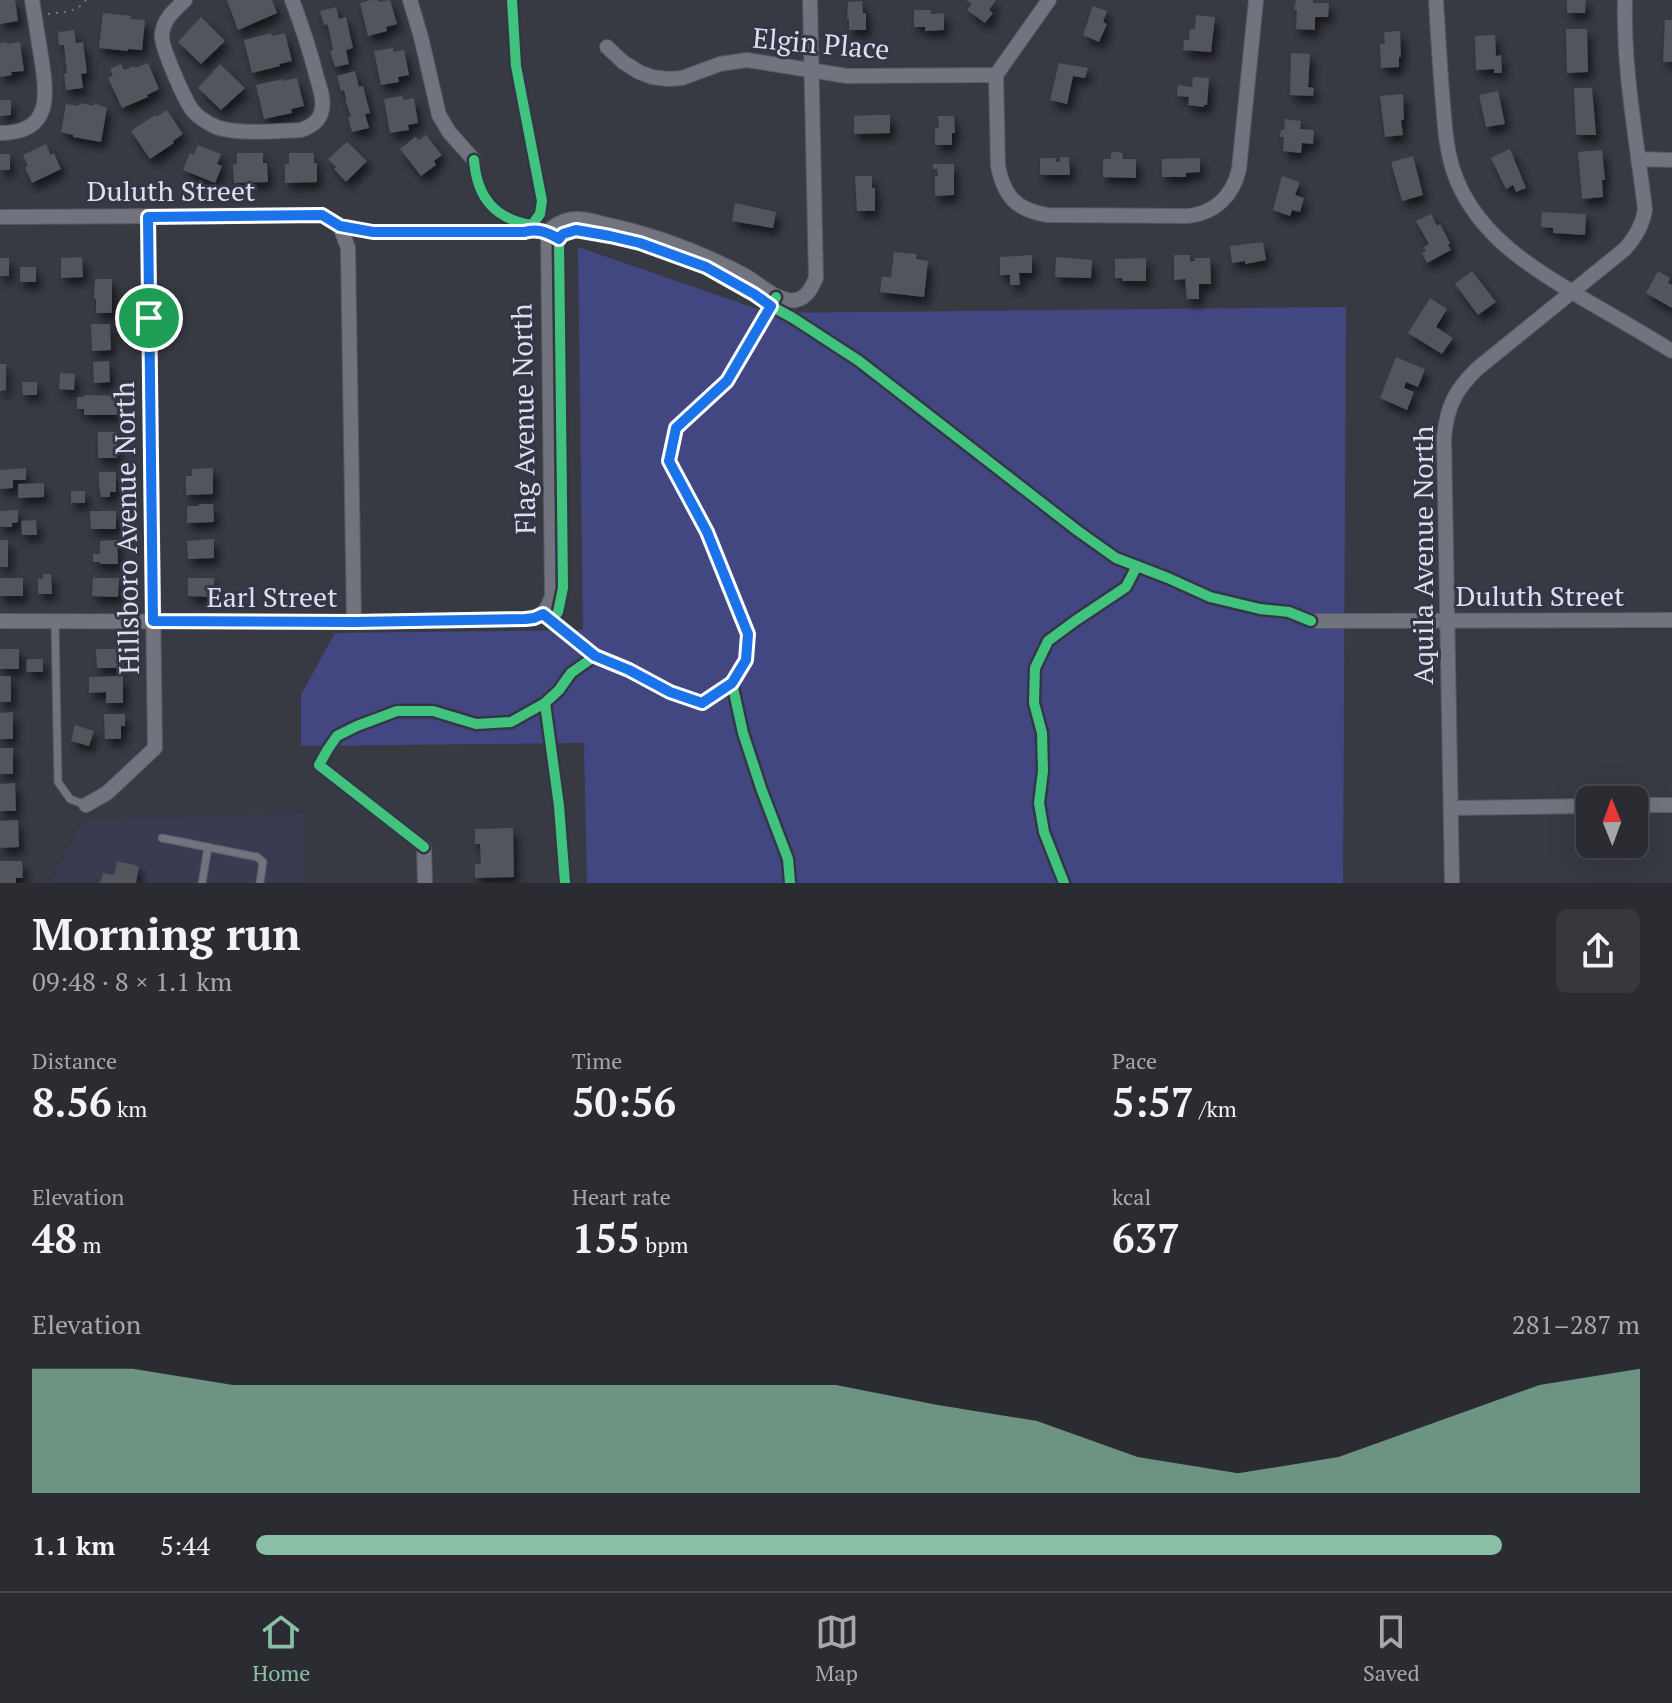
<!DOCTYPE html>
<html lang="en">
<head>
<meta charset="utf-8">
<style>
  body { margin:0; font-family:"PT Serif",serif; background:#36383e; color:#f1f3f6; height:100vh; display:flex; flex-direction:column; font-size:30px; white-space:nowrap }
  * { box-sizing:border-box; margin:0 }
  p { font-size:26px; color:#a5a7ac }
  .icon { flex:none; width:44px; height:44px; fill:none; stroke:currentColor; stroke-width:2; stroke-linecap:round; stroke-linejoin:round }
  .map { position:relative; height:883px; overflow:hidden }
  .sheet { display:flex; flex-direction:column; background:#2a2c32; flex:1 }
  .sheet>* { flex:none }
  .needle { width:52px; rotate:359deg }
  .fabs { position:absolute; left:1576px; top:786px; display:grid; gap:16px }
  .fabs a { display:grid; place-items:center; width:72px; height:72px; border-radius:12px; background:#2a2c32; box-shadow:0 8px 32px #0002,0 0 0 2px #46484d; font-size:40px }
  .pin { position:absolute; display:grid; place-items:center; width:68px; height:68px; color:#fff; margin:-34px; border:4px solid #fff; border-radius:50%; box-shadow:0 2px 8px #0007 }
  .round { display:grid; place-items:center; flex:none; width:84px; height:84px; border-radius:12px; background:#36383e }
  .headline { display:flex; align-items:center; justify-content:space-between; height:136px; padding:0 32px }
  h1 { font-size:44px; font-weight:700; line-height:60px }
  .figures { display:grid; grid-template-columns:repeat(3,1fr); gap:12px; height:136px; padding:8px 32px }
  .figures div { display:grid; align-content:center }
  .figures b { font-size:40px; font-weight:700 }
  .figures small { font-size:22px; font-weight:400 }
  .figures p { font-size:22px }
  .chart { height:224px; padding:16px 32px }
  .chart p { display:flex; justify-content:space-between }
  .chart svg { width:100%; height:144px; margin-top:8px; fill:#8abfa5; opacity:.7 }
  ul { padding:0 32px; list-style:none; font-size:26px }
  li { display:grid; grid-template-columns:128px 96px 1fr; align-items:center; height:60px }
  li i { height:20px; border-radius:10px; background:#8abfa5 }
  .tab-bar { display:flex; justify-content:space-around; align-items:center; height:112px; border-top:2px solid #46484d; background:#2a2c32; font-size:22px; color:#a5a7ac }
  .tab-bar a { display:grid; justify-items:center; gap:4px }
  .tab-bar .current { color:#8abfa5 }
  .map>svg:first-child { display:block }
  .built { fill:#393c51 }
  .green { fill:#434781 }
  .building { fill:#52545c; filter:url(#shadow) }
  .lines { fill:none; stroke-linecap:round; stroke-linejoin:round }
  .service-casing { stroke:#575960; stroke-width:9 }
  .minor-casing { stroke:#575960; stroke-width:16 }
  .path { stroke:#777881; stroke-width:2; stroke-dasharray:2 6; stroke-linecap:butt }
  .service { stroke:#71737e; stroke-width:7 }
  .minor { stroke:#71737e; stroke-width:14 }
  .cycleway-casing { stroke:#343647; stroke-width:15 }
  .cycleway { stroke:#40c37c; stroke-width:10 }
  .route-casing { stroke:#fff; stroke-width:16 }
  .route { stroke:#1a73e8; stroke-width:10 }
  .labels { text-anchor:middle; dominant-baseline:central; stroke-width:6; stroke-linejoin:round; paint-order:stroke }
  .street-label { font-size:28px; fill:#dedfea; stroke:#343647 }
</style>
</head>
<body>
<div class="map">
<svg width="1672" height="883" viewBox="0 0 1672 883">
  <defs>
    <filter id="shadow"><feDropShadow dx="4.5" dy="7" stdDeviation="4" flood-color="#0009"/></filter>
  </defs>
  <rect width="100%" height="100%" fill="#383a43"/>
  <path class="built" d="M305 813V883H50L82 821 97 819Z"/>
  <path class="green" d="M578 247 769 313 1346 307 1343 883H587L584 743 301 746V695L335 633 583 630Z"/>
  <g class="building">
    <path d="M0 0H15L18 21 0 24Z"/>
    <path d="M227 0H272L277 13 238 30Z"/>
    <path d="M370 0H378L379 2 390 0 397 24 386 27 387 31 368 36 360 3Z"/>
    <path d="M966 0H996L989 10 993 13 985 23 967 10 972 4Z"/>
    <path d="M1296 0H1313V3H1329L1328 17H1315V30L1296 29 1297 10H1294Z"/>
    <path d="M1567 0H1586L1585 13H1567Z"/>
    <path d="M862 1 863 13H866V30H849V19H847L848 2Z"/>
    <path d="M1093 6 1107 11 1103 22 1107 24 1099 42 1083 35Z"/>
    <path d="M336 7 339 19 346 17 353 48 346 50 349 64 335 67 330 51 333 50 330 34 327 24 324 25 320 11Z"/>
    <path d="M914 10H931V14L944 13V30L925 31V27H914Z"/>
    <path d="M103 13 131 16V19L145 20 142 50 128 49V51L99 48Z"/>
    <path d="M1196 15 1215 17 1211 52 1183 50 1184 40H1189L1190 29H1195Z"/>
    <path d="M201 17 225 41 201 64 178 42Z"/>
    <path d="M1665 20H1672V62H1663Z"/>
    <path d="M1566 29H1587L1588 72 1567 73Z"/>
    <path d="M74 30 76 43 83 42 87 73 81 74 83 88 66 90 64 74 67 73 64 45H59L58 32Z"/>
    <path d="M1400 31 1401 57H1399V67L1381 68 1380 44H1385L1384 32Z"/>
    <path d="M271 33 272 36 285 33 292 61 279 64 280 66 252 73 244 40Z"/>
    <path d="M1495 35 1496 56 1501 55 1502 73H1494V69L1476 70 1475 36Z"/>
    <path d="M7 42V44L20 42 24 71 11 72 12 75 0 77V43Z"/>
    <path d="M393 48V52L404 50 409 75 398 77 399 82 381 85 374 51Z"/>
    <path d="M1291 53 1310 54 1308 87 1314 88 1313 96 1290 95Z"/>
    <path d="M148 63 159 89 147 95 148 97 122 108 108 78 113 75 110 69 121 64 124 70 134 66 135 68Z"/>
    <path d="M1059 63 1088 68 1085 78 1073 76 1067 104 1050 100Z"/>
    <path d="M220 64 245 88 221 110 198 88Z"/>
    <path d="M355 71 359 87 363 86 370 113 365 114 369 128 352 132 348 117 351 116 345 99H346L344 90 341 91 337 76Z"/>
    <path d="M1193 77 1209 78 1207 105H1204V107L1188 105 1189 97 1177 96 1178 85 1192 87Z"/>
    <path d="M297 78 304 106 291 109 292 113 264 119 256 85 284 79V81Z"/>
    <path d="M1574 88H1592L1596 135H1576Z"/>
    <path d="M1498 91 1505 124 1486 127 1479 95Z"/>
    <path d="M1403 94 1404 120H1401L1403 135 1385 137 1380 96Z"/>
    <path d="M403 96V100L414 98 418 123 408 125 409 130 390 133 384 99Z"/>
    <path d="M0 100H11V115L0 116Z"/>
    <path d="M79 103 94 106V103L107 108 101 142 73 137V135L61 132 66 104 79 106Z"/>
    <path d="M167 110 183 134 173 141 174 143 150 159 131 131 155 115 156 117Z"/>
    <path d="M875 115H890V133L854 134V116Z"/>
    <path d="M938 116H954L955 133H952V145H935V128H939Z"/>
    <path d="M1285 119 1301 121 1300 129 1314 130 1313 144 1302 143 1301 153 1283 151 1284 137H1280L1281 130H1284Z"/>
    <path d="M426 135 442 155 434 161 436 165 421 176 400 149 415 137 419 140Z"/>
    <path d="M347 142 367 161 346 182 334 169 336 167 328 159Z"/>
    <path d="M46 144 51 155 54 153 61 169 32 183 25 168 28 166 23 155Z"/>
    <path d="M198 145 221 154 217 164 222 166 215 183 183 170 190 153 194 155Z"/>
    <path d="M1510 149 1526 188 1516 192 1513 185 1506 189 1491 158Z"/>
    <path d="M1602 150 1605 180H1602L1603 197 1582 199 1578 152Z"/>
    <path d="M1113 152H1120L1123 155V159H1136V178L1103 177V159H1111V155Z"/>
    <path d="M237 153H263V163H267L268 182 234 183 233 164H237Z"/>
    <path d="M289 153H314V163H317V182L285 183V164H289Z"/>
    <rect x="0" y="154" width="10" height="16"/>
    <path d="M1413 156 1423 195 1402 201 1391 162Z"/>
    <path d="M1060 157H1069L1070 175H1040V158H1056V162H1060Z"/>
    <path d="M1200 158V172L1186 173V177H1162V159Z"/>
    <path d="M933 164H954V195L935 196V176H938L937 169H933Z"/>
    <path d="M855 176H872V188H875V211H857Z"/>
    <path d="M1282 176 1300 182 1295 195 1304 198 1300 212 1292 210 1290 216 1273 210Z"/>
    <path d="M735 203 776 212 773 228 732 221Z"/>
    <path d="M1542 212 1586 214 1585 235 1553 233V228L1541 227Z"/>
    <path d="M1431 214 1437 226 1440 224 1450 243 1448 245 1451 250 1427 263 1422 253 1426 251 1424 247 1429 244 1416 221Z"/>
    <path d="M1263 242 1266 260 1245 264V261L1232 263 1230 246Z"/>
    <path d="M894 252 917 254 916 259 928 261 924 297 880 292 882 277H891Z"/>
    <path d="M1032 255V273H1019L1020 285H1010V275H1000V257Z"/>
    <path d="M1174 255H1190V261H1195L1194 258H1210L1211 284H1199V299H1187L1185 279 1174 280Z"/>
    <path d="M82 257 83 277 61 278V258Z"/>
    <path d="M1056 257 1092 260 1091 278 1055 277Z"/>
    <rect x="0" y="258" width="9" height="18"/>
    <path d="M1146 258V281H1122V278H1115V259Z"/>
    <rect x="20" y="267" width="16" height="15"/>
    <path d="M1472 271 1496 302 1478 315 1455 284Z"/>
    <path d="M1658 271 1670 278 1668 283 1672 285V308L1646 293Z"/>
    <path d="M95 279H112V313H96V299H94Z"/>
    <path d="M1430 298 1447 309 1436 327 1453 338 1442 354 1408 333Z"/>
    <path d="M91 324H110L111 350 92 351Z"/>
    <path d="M1396 357 1425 369 1418 387 1406 382 1404 388 1414 392 1407 410 1380 398Z"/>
    <path d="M109 361 110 382 94 383 93 362Z"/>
    <path d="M0 364H6V390L0 391Z"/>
    <path d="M60 373 75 374 74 390 59 389Z"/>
    <path d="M22 382H37V395H23Z"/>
    <path d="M84 395 117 396V415H84V409H77V397H84Z"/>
    <rect x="98" y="432" width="19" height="26"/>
    <path d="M26 468V480H13V488L0 489V470Z"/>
    <path d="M213 468V494L186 495V476H192V469Z"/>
    <path d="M99 472H116V492H110V497H101L99 486Z"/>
    <path d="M44 483V497L18 498V484Z"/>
    <rect x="71" y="491" width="14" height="12"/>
    <path d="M199 504H213L214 522 187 523V506H199Z"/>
    <path d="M18 510V522L12 523V527H0V511Z"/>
    <path d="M90 511H116V529H91Z"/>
    <path d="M36 520 37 535H22L21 521Z"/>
    <path d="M214 539V558L188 559 187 541Z"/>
    <rect x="0" y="540" width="8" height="27"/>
    <path d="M117 540 118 564H100V562H93V554H100V541Z"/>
    <path d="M43 574H51L52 594H38V579H43Z"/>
    <rect x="0" y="578" width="23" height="18"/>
    <path d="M93 578H119L118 597 92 596Z"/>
    <path d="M188 578H214V597L188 596Z"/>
    <rect x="0" y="649" width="19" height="20"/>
    <path d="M96 649H123L124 668H97Z"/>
    <path d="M27 659H43V672H26Z"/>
    <rect x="0" y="676" width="11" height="26"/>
    <path d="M123 676V703H106V692L89 693V677Z"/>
    <path d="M13 712V739H0V713Z"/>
    <path d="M104 714H125V726H121V739H105Z"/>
    <path d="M75 725 94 731 89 746 71 741Z"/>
    <rect x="0" y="748" width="13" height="26"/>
    <path d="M15 783 16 811H0V784Z"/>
    <path d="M18 820 19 847 0 848V821Z"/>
    <path d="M513 828 514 877 475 878V864H481L480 844H475V829Z"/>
    <path d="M0 861H22L23 878H16V883H0Z"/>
    <path d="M117 861 139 866 136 883H100L103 873 114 875Z"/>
  </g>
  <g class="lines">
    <defs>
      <g id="service">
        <path d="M55 621 58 782 70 799 86 805"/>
        <path d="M162 838 257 857 263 862 260 883"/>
        <path d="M202 883 208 847"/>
      </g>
      <g id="minor">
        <path d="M185 0C174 10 162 21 162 36 161 47 186 103 193 111 199 118 206 122 214 126 233 135 279 131 301 130 312 126 320 121 322 109 324 99 320 88 317 78 310 51 302 26 292 0"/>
        <path d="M410 0 421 37 439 115 449 132 474 160"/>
        <path d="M1049 0 996 75 998 166C1004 197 1017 210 1047 215L1188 216C1215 213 1233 196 1239 169L1256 0"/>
        <path d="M1436 0C1438 35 1440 70 1443 104 1445 131 1447 158 1458 183 1483 240 1536 270 1587 301 1615 317 1644 334 1672 351"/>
        <path d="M607 47 623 62 639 72 652 77 668 79 682 78 720 64 747 60 847 76 996 75"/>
        <path d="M0 133C53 133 47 94 41 56 38 37 35 19 32 0"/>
        <path d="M1638 159 1672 160"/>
        <path d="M0 217 322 215 340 226 348 248 354 622"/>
        <path d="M0 621 354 622 525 619C541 618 547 611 552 596L548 232C554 225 559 222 568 220 579 217 593 221 604 224 653 234 698 251 742 274 758 282 777 303 796 300 807 298 812 287 816 278L810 0"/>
        <path d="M1311 621 1672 620"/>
        <path d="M86 805 107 793 155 748 148 217"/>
        <path d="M1634 805H1672"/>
        <path d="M1451 808 1590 806"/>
        <path d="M424 847 425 883"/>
        <path d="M1452 883 1444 438C1447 406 1455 390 1478 368L1625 249C1636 236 1642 226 1645 210 1637 140 1623 71 1625 0"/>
      </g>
    </defs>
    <use href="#service" class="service-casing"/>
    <use href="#minor" class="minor-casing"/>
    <path class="path" d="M48 14C62 12 77 13 86 0"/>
    <use href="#service" class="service"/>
    <use href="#minor" class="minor"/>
    <defs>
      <g id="cycleway">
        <path d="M512 0 516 66 542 201 540 214 532 225"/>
        <path d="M340 226 373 232H524L531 229 532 225C495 219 477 198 474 160"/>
        <path d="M776 297 727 381 676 428 669 461 707 532 748 634 746 660 732 683 743 733 761 788 788 859 790 883"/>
        <path d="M543 614 595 656 629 670 670 692 702 703 732 683"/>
        <path d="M552 620 558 612 563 588 559 239 563 234 576 230 610 236 640 243 706 267 754 294 771 306 793 318 859 361 1078 531 1116 558 1168 578 1210 597 1260 609 1289 612 1311 621"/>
        <path d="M424 847 319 765 328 749 337 736 357 726 397 711H433L476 724 511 722 545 703"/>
        <path d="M565 883 559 806 545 703 559 690 571 673 595 656"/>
        <path d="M1064 883 1044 832 1039 803 1043 771 1042 733 1034 703 1035 668 1048 641 1075 621 1126 587 1137 566"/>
      </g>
    </defs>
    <use href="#cycleway" class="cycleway-casing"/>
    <use href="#cycleway" class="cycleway"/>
  </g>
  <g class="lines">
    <defs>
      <path id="route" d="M322 215 340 226 373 232H524C537 228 547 232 559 239L563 234 576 230 610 236 640 243 706 267 754 294 771 306 727 381 676 428 669 461 707 532 748 634 746 660 732 683 702 703 670 692 629 670 595 656 543 614 534 618 525 619 354 622 153 621 148 217Z"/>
    </defs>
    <use href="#route" class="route-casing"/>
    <use href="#route" class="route"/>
  </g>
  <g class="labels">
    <g class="street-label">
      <text transform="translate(821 43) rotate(5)">Elgin Place</text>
      <text x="171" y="190">Duluth Street</text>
      <text transform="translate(523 419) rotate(-91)">Flag Avenue North</text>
      <text transform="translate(126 528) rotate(-91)">Hillsboro Avenue North</text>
      <text transform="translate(1422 555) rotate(-90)">Aquila Avenue North</text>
      <text x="1540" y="595">Duluth Street</text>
      <text x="272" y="596">Earl Street</text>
    </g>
  </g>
</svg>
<div class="fabs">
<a><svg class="needle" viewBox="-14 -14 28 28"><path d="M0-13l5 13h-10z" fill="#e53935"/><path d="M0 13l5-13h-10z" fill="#a5a7ac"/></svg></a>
</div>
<div class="pin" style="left:149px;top:318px;background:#1e9e55"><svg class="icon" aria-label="arrive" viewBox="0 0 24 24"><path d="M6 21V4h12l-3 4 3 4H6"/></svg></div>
</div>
<section class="sheet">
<div class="headline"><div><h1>Morning run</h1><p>09:48 · 8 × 1.1 km</p></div><a class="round"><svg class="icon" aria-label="share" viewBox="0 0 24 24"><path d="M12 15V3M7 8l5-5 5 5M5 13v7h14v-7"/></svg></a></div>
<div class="figures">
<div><p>Distance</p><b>8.56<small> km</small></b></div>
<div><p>Time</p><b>50:56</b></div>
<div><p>Pace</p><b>5:57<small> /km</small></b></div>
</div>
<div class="figures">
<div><p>Elevation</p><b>48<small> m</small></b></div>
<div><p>Heart rate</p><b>155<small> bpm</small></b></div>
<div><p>kcal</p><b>637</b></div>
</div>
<div class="chart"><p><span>Elevation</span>281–287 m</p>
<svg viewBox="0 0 160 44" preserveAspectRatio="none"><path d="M0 44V6L10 6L20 11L30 11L40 11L50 11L60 11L70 11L80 11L90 17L100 22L110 33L120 38L130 33L140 22L150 11L160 6V44z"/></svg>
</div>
<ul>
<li><b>1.1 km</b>5:44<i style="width:90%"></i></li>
</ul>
</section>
<nav class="tab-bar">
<a class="current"><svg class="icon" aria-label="home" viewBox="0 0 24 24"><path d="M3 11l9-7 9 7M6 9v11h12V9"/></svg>Home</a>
<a><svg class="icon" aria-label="map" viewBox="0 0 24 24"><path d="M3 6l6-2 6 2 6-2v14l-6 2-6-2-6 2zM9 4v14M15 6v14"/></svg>Map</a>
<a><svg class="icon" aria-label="saved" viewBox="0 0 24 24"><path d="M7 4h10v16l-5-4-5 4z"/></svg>Saved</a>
</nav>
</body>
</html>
